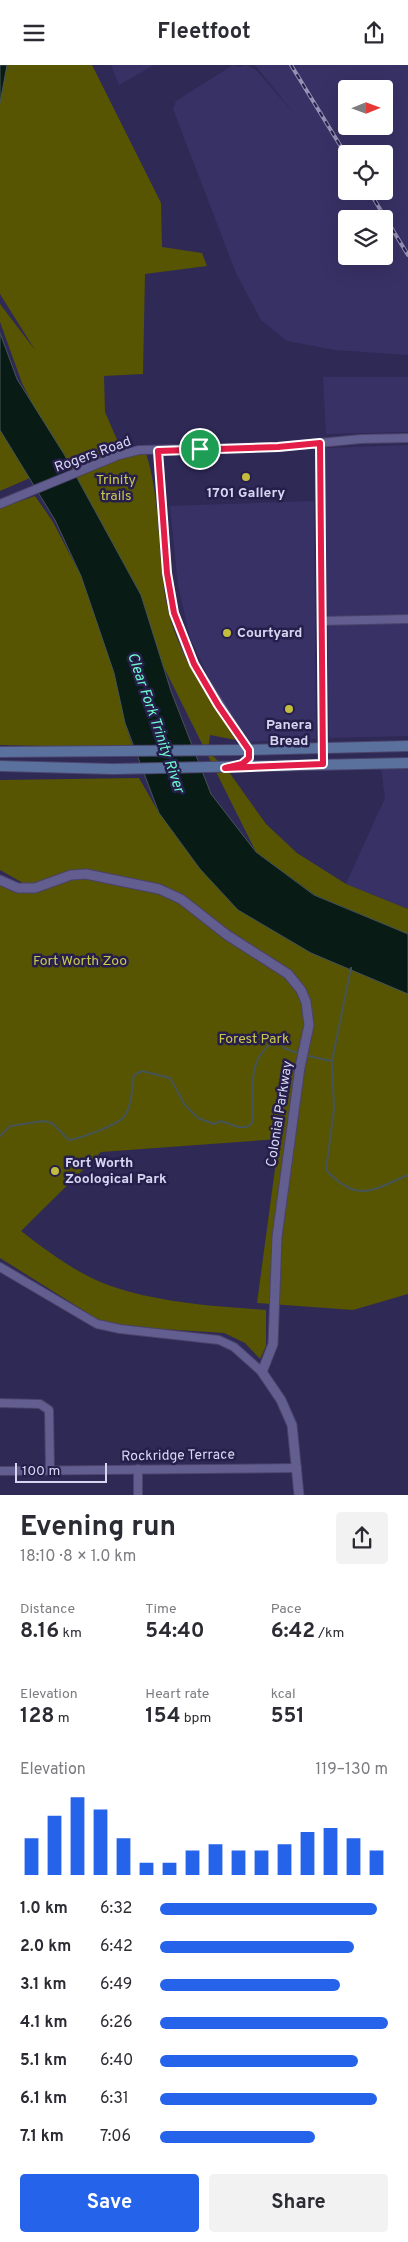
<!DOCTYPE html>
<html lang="en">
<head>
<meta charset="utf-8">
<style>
  body { margin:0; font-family:Overpass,sans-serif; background:#f2f2f3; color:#2b2b33; height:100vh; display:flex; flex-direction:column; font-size:19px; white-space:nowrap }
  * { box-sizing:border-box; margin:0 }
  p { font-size:16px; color:#7c7c81 }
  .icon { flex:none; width:28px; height:28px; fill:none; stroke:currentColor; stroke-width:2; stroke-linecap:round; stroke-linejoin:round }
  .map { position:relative; height:1430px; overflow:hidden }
  .side { display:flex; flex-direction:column; background:#fff; flex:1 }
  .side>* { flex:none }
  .needle { width:32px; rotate:89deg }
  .controls { position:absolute; left:338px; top:15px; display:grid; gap:10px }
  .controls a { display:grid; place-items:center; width:55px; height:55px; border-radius:5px; background:#fff; box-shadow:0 5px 20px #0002; font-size:25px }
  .scale { position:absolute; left:15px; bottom:12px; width:92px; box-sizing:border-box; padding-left:5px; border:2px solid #d7d6f2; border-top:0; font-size:14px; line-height:18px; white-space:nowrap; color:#d7d6f2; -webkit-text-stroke:4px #261f4b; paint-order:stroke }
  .pin { position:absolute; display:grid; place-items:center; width:42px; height:42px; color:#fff; margin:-21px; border:2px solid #fff; border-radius:50%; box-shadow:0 1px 5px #0007 }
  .round { display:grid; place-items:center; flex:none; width:52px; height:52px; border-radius:5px; background:#f2f2f3 }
  .head { display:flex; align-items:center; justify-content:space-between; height:85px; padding:0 20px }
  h1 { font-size:28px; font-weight:700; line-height:38px }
  .figures { display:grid; grid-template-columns:repeat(3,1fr); gap:8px; height:85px; padding:5px 20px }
  .figures div { display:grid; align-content:center }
  .figures b { font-size:21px; font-weight:700 }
  .figures small { font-size:14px; font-weight:400 }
  .figures p { font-size:14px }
  .chart { height:140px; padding:10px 20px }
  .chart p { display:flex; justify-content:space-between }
  .chart svg { width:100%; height:90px; margin-top:5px; stroke:#2563eb; stroke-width:6 }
  .cta { display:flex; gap:10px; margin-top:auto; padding:10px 20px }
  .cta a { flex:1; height:58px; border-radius:5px; background:#2563eb; color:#fff; font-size:20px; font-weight:700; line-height:58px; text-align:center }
  .cta a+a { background:#f2f2f3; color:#2b2b33 }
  ul { padding:0 20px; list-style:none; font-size:16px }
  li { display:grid; grid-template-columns:80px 60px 1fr; align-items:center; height:38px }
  li i { height:12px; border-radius:6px; background:#2563eb }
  header { display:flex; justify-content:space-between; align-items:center; height:65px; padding:0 20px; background:#fff; font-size:22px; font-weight:700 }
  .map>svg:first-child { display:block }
  .built { fill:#383165; fill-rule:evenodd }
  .green { fill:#575402 }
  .water { fill:#081c15; stroke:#465457 }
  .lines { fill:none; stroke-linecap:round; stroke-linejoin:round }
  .stream { stroke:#465457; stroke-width:2 }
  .minor-casing { stroke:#4a436a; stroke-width:10 }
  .tertiary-casing { stroke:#4a436a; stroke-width:11 }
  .secondary-casing { stroke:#4a436a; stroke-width:12 }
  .minor { stroke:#635e90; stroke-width:8 }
  .tertiary { stroke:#635e90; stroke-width:9 }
  .secondary { stroke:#5a719e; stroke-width:10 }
  .rail-casing { stroke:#9491b4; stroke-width:4 }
  .rail { stroke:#261f4b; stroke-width:2; stroke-dasharray:5.5; stroke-linecap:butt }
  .route-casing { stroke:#fff; stroke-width:10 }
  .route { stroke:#e11d48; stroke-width:6 }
  .poi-dot { fill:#c2bd3f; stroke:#261f4b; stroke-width:2 }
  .labels { text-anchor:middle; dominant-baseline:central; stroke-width:5; stroke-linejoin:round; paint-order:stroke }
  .street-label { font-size:14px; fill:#d7d6f2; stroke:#261f4b }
  .park-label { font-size:14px; fill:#cbc74b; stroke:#261f4b }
  .poi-label { font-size:14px; font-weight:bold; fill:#d7d6f2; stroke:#261f4b }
  .water-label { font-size:15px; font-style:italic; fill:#6dfccb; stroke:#261f4b }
</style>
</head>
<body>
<header><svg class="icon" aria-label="menu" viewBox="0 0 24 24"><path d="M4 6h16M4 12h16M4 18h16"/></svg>Fleetfoot<svg class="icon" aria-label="share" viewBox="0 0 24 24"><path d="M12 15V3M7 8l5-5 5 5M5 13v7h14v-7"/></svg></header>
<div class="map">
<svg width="408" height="1430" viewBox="0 0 408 1430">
  <rect width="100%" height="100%" fill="#2f2956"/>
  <g class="built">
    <path d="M111 0H154L119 20Z"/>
    <path d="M233 0 240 2 246 0 256 5 297 52 255 0H408V290L335 285 287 276 261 255 236 208 173 44 176 36ZM346 24H384V61H346ZM346 89H384V126H346ZM346 154H384V191H346Z"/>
    <path d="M323 312H408V367L326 369Z"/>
    <path d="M408 380V671L329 673 325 383Z"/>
    <path d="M314 436 316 674 250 677 218 633 190 573 178 520 170 441Z"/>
    <path d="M381 704H408V844L346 819 385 733Z"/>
  </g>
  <g class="green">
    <path d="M0 0H92L161 138 162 182 202 188 207 201 145 209 143 309 104 311 105 347 121 384 143 380C161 427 157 481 165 530 174 585 206 629 236 675L210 670 208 686 229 707 266 759 297 788 346 819 408 844V869L315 830 256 787 22 318 0 257V239L35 285 0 229Z"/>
    <path d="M0 365 30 413 0 426Z"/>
    <path d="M35 431 53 457 81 511 115 607 125 658 133 683 0 680V443Z"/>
    <path d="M139 713 159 748 200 804 238 845 311 888 408 929V1229L353 1245 257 1238 279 1074 101 1087 21 1166C47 1186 76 1208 108 1220 159 1238 213 1241 266 1245V1281L260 1294 245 1278 224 1268 129 1262 102 1257 0 1193V818L15 826H37L0 805V715Z"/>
  </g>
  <g class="water">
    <path d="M0 0H7L0 38Z"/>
    <path d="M0 268 17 314 64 389 141 530 171 626 211 729 256 787 314 830 408 869V929L311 888 238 845 200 804 159 748 125 658 114 608 81 511 55 455 0 365Z"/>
  </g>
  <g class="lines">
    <g class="stream">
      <path d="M304 990 332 996 351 903"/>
      <path d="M332 996 334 1044 326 1105C357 1138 371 1126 408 1110"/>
      <path d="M0 1071 10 1061 43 1056 52 1058 69 1075C81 1073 120 1060 126 1049 132 1039 132 1022 134 1010L142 1006 170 1013 185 1040 198 1053 214 1059 221 1056 238 1062H247L252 1058 253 1052C253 1026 247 992 274 977L281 978 284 983 300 989"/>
    </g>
    <defs>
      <g id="minor">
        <path d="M320 378 323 699"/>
        <path d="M158 385 167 508 174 548 188 587 199 607 249 685"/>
        <path d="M0 439 119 390 139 385 278 382 361 374 408 373"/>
        <path d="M322 556 408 554"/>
        <path d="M0 1202 97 1259 120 1264 219 1275 234 1282 262 1307"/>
        <path d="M0 1338 40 1339 49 1345 50 1405"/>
        <path d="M138 1404V1430"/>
        <path d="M0 1406 297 1403"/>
      </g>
      <path id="tertiary" d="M0 815 18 823H35L71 810 86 809 159 824 181 834 227 870 288 909 301 925 306 937 309 960 300 1002 277 1172 273 1279 262 1307 281 1335 292 1360 299 1430"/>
      <g id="secondary">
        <path d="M0 687 242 685 408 681"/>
        <path d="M0 701 113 704 408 698"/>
      </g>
    </defs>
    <use href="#minor" class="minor-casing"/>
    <use href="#tertiary" class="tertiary-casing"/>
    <use href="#secondary" class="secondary-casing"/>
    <use href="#minor" class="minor"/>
    <use href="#tertiary" class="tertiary"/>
    <use href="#secondary" class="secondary"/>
    <defs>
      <g id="rail">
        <path d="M291 0 346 90"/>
        <path d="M369 126 408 190"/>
      </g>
    </defs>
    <use href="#rail" class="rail-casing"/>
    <use href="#rail" class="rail"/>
  </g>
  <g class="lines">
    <defs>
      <path id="route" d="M320 378 323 699 225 703 242 699 249 693V685L218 640 194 599 174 548 167 508 158 386 278 382Z"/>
    </defs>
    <use href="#route" class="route-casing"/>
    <use href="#route" class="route"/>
  </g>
  <g class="poi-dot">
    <circle cx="246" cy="412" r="5"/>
    <circle cx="227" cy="568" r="5"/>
    <circle cx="289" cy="644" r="5"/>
    <circle cx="55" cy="1106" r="5"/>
  </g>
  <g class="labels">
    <g class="street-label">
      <text transform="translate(93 390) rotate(-20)">Rogers Road</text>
      <text transform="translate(280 1049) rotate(-81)">Colonial Parkway</text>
      <text transform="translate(178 1391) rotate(-1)">Rockridge Terrace</text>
    </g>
    <g class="park-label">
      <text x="116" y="415">Trinity<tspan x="116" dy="16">trails</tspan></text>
      <text x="80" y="896">Fort Worth Zoo</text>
      <text x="254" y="974">Forest Park</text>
    </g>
    <g class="poi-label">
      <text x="246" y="428">1701 Gallery</text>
      <text x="237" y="568" text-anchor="start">Courtyard</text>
      <text x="289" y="660">Panera<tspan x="289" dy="16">Bread</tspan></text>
      <text x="65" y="1098" text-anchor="start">Fort Worth<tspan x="65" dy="16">Zoological Park</tspan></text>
    </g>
    <g class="water-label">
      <text transform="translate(155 658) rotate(71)">Clear Fork Trinity River</text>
    </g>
  </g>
</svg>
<div class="controls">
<a><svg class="needle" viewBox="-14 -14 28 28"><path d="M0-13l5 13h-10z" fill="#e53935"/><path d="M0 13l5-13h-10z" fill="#7c7c81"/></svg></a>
<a><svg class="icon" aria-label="locate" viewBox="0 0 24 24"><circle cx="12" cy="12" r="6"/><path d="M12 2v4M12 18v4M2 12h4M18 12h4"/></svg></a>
<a><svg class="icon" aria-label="layers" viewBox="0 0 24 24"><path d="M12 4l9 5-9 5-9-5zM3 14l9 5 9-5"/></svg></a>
</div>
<div class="scale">100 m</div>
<div class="pin" style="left:200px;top:384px;background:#1e9e55"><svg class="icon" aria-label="arrive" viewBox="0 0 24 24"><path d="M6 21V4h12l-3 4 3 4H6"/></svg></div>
</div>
<section class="side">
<div class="head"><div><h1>Evening run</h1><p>18:10 · 8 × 1.0 km</p></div><a class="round"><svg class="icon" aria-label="share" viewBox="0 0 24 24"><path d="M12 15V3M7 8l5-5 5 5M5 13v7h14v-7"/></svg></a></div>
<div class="figures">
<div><p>Distance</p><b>8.16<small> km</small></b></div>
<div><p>Time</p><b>54:40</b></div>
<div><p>Pace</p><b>6:42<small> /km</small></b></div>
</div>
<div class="figures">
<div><p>Elevation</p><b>128<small> m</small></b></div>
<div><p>Heart rate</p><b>154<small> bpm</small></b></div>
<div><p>kcal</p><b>551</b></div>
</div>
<div class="chart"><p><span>Elevation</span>119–130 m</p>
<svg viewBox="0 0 160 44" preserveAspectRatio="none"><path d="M5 44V26M15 44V15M25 44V6M35 44V12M45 44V26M55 44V38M65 44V38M75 44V32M85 44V29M95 44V32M105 44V32M115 44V29M125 44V23M135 44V21M145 44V26M155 44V32"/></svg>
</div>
<ul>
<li><b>1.0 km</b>6:32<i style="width:95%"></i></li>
<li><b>2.0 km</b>6:42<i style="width:85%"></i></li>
<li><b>3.1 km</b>6:49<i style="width:79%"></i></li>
<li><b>4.1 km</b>6:26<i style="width:100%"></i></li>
<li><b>5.1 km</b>6:40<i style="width:87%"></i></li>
<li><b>6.1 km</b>6:31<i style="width:95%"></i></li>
<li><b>7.1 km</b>7:06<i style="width:68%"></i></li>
</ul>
<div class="cta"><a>Save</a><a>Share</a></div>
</section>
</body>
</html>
